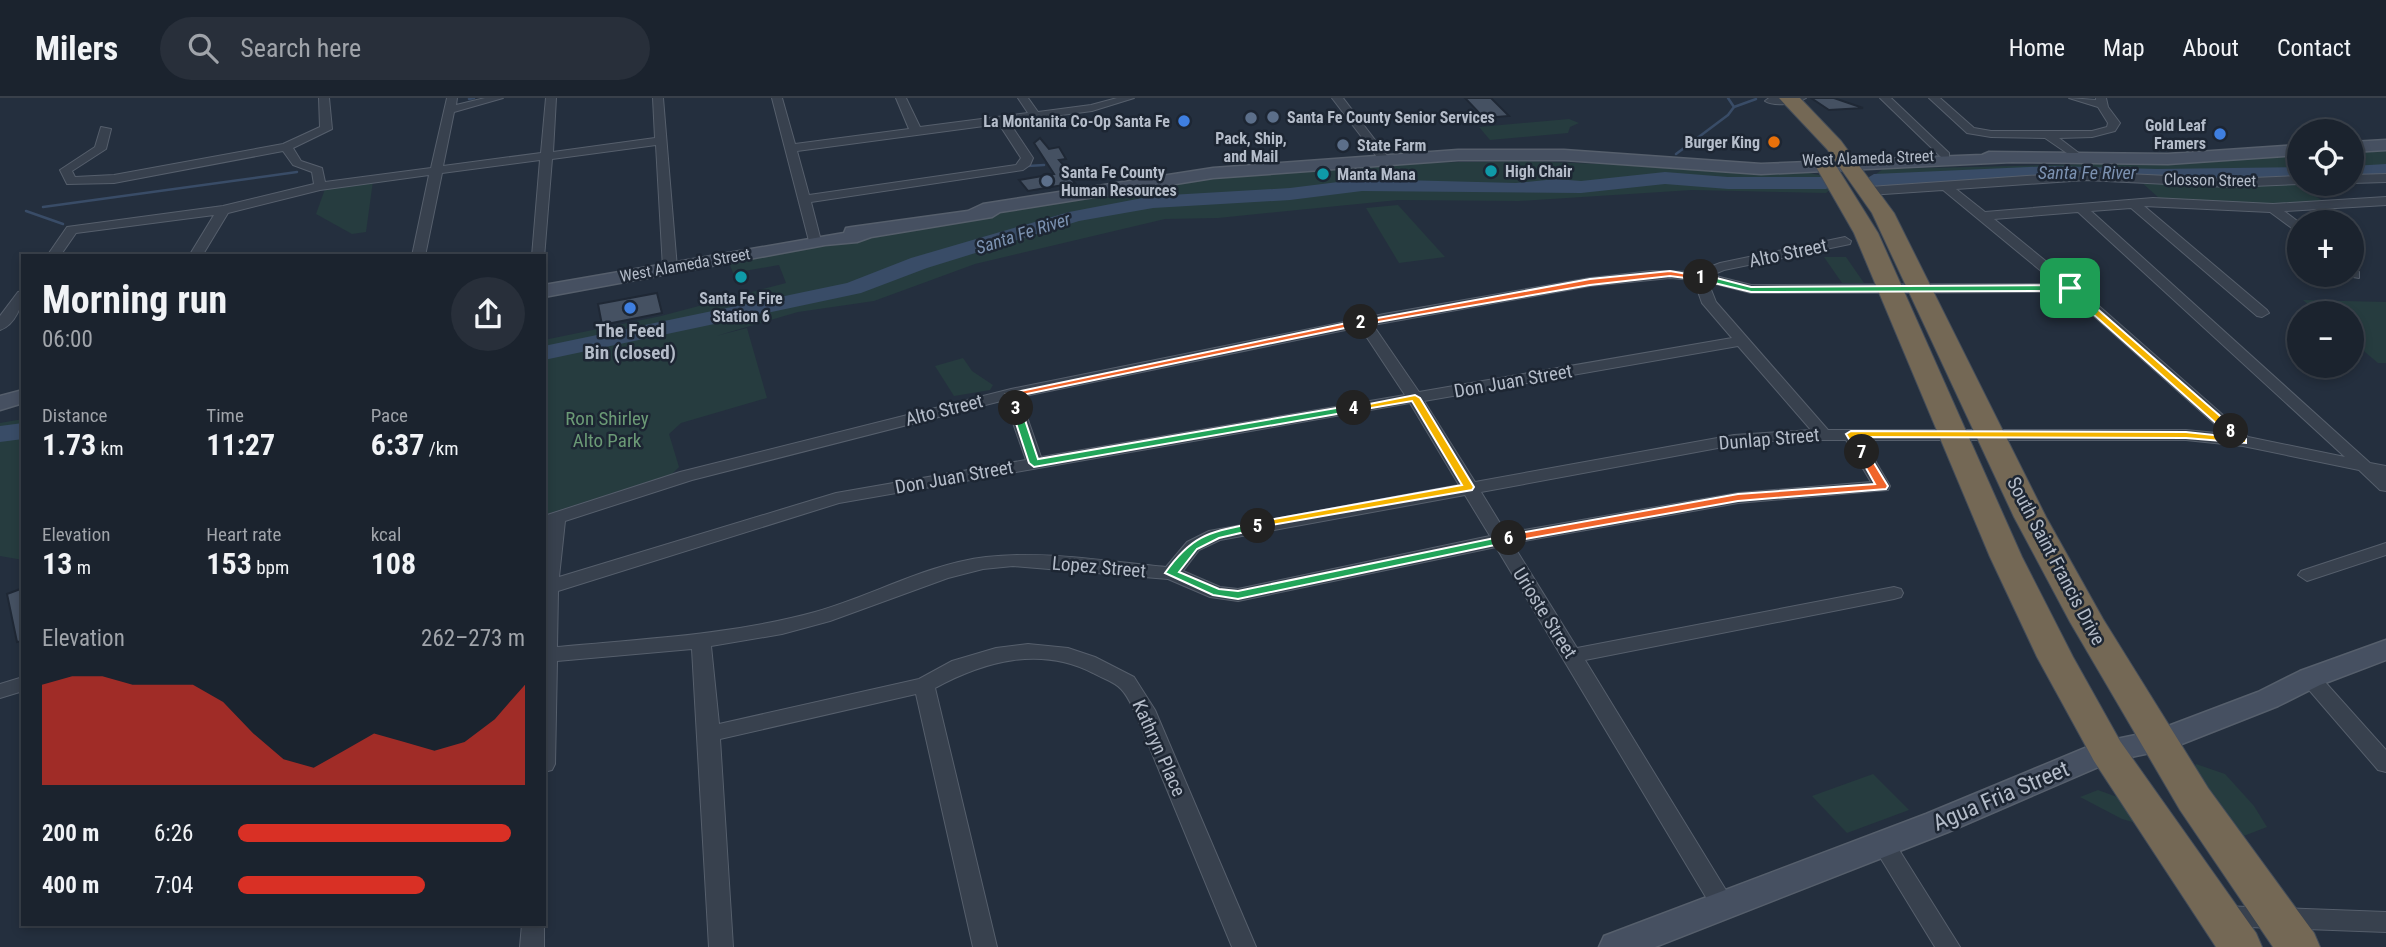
<!DOCTYPE html>
<html lang="en">
<head>
<meta charset="utf-8">
<style>
  body { margin:0; font-family:"Roboto Condensed",sans-serif; background:#282f3a; color:#f1f3f6; height:100vh; display:flex; flex-direction:column; font-size:26px; white-space:nowrap }
  * { box-sizing:border-box; margin:0 }
  p { font-size:23px; color:#a0a4aa }
  .icon { flex:none; width:38px; height:38px; fill:none; stroke:currentColor; stroke-width:2; stroke-linecap:round; stroke-linejoin:round }
  .map { position:relative; flex:1; overflow:hidden }
  .panel { position:absolute; left:21px; top:156px; width:525px; height:672px; display:flex; flex-direction:column; background:#1b232e; border-radius:0px; box-shadow:0 4px 10px #0003,0 0 0 2px #39404a }
  .panel>* { flex:none }
  .controls { position:absolute; left:2287px; top:21px; display:grid; gap:14px }
  .controls a { display:grid; place-items:center; width:77px; height:77px; border-radius:50%; background:#1b232e; box-shadow:0 4px 10px #0003,0 0 0 2px #39404a; font-size:35px }
  .pin { position:absolute; display:grid; place-items:center; width:60px; height:60px; color:#fff; margin:-30px; border-radius:14px; box-shadow:0 4px 10px #0006 }
  .km { position:absolute; width:35px; height:35px; margin:-18px; border-radius:50%; background:#222; color:#fff; font-size:19px; line-height:35px; text-align:center }
  .round { display:grid; place-items:center; flex:none; width:74px; height:74px; border-radius:37px; background:#282f3a }
  .head { display:flex; align-items:center; justify-content:space-between; height:119px; padding:0 21px }
  h1 { font-size:38px; font-weight:700; line-height:52px }
  .metrics { display:grid; grid-template-columns:repeat(3,1fr); gap:10px; height:119px; padding:7px 21px }
  .metrics div { display:grid; align-content:center }
  .metrics b { font-size:30px; font-weight:700 }
  .metrics small { font-size:19px; font-weight:400 }
  .metrics p { font-size:19px }
  .chart { height:196px; padding:14px 21px }
  .chart p { display:flex; justify-content:space-between }
  .chart svg { width:100%; height:126px; margin-top:7px; fill:#d93025; opacity:.7 }
  ul { padding:0 21px; list-style:none; font-size:23px }
  li { display:grid; grid-template-columns:112px 84px 1fr; align-items:center; height:52px }
  li i { height:18px; border-radius:9px; background:#d93025 }
  header { display:flex; align-items:center; gap:42px; box-sizing:border-box; height:98px; padding:0 35px; background:#1b232e; border-bottom:2px solid #39404a }
  header strong { font-size:33px }
  nav { display:flex; gap:38px; margin-inline-start:auto; font-size:24px }
  .search { width:490px; height:63px; background:#282f3a; display:flex; align-items:center; gap:18px; box-sizing:border-box; padding:0 24px; border-radius:38px; color:#a0a4aa; font-size:26px }
  .map>svg:first-child { display:block }
  .green { fill:#263c3f }
  .lines { fill:none; stroke-linecap:round; stroke-linejoin:round }
  .stream { stroke:#394c67; stroke-width:2.5 }
  .river { fill:#394c67; fill-rule:evenodd }
  .building { fill:#455162; stroke:#1f2835; stroke-width:2 }
  .street-casing { stroke:#565f6c; stroke-width:2 }
  .secondary-casing { stroke:#565f6c; stroke-width:3 }
  .highway-casing { stroke:#434c59; stroke-width:2 }
  .street { fill:#38414e; fill-rule:evenodd }
  .secondary { fill:#465061; fill-rule:evenodd }
  .highway { fill:#746855; fill-rule:evenodd }
  .split-1 { fill:#22a559; stroke:#fff; stroke-width:2 }
  .split-2 { fill:#f0652b; stroke:#fff; stroke-width:2 }
  .split-3 { fill:#f0652b; stroke:#fff; stroke-width:2 }
  .split-4 { fill:#22a559; stroke:#fff; stroke-width:2 }
  .split-5 { fill:#f5b400; stroke:#fff; stroke-width:2 }
  .split-6 { fill:#22a559; stroke:#fff; stroke-width:2 }
  .split-7 { fill:#f0652b; stroke:#fff; stroke-width:2 }
  .split-8 { fill:#f5b400; stroke:#fff; stroke-width:2 }
  .split-9 { fill:#f5b400; stroke:#fff; stroke-width:2 }
  .service-dot { fill:#5c6f8a; stroke:#1d2633; stroke-width:2.5 }
  .shop-dot { fill:#3f7fe0; stroke:#1d2633; stroke-width:2.5 }
  .food-dot { fill:#e8710a; stroke:#1d2633; stroke-width:2.5 }
  .culture-dot { fill:#0f9aa8; stroke:#1d2633; stroke-width:2.5 }
  .labels { text-anchor:middle; dominant-baseline:central; stroke-width:5; stroke-linejoin:round; paint-order:stroke }
  .far-poi-label { font-size:16px; font-weight:bold; fill:#b4bcc9; stroke:#1d2633; text-anchor:start }
  .far-street-label { font-size:16px; fill:#b4bcc9; stroke:#1d2633 }
  .far-water-label { font-size:18px; font-style:italic; fill:#7c92b1; stroke:#1d2633 }
  .street-label { font-size:19px; fill:#b4bcc9; stroke:#1d2633 }
  .poi-label { font-size:19px; font-weight:bold; fill:#b4bcc9; stroke:#1d2633 }
  .park-label { font-size:19px; fill:#6b9a76; stroke:#1d2633 }
  .near-street-label { font-size:23px; fill:#b4bcc9; stroke:#1d2633 }
</style>
</head>
<body>
<header>
<strong>Milers</strong>
<div class="search"><svg class="icon" aria-label="search" viewBox="0 0 24 24"><circle cx="10" cy="10" r="6"/><path d="M15 15l6 6"/></svg>Search here</div>
<nav><a>Home</a><a>Map</a><a>About</a><a>Contact</a></nav>
</header>
<div class="map">
<svg width="2386" height="849" viewBox="0 0 2386 849">
  <rect width="100%" height="100%" fill="#242f3e"/>
  <g class="green">
    <path d="M1569 21 1579 25 1570 29 1568 35 1490 42 1479 29Z"/>
    <path d="M2386 52V76L2352 77V54Z"/>
    <path d="M2300 57 2299 80H2199L2080 75 1887 87 1876 76 1883 71 2178 64Z"/>
    <path d="M1524 63 1804 74 1824 78 1831 91 1826 95 1692 92 1519 103 1398 102 1218 120 1165 121 975 166 874 203 798 214 716 238 747 230 767 300 681 325 669 336 679 369 672 376 544 417V242L661 218 786 185 779 167 733 175 730 167 736 164C901 135 1066 98 1232 78 1329 67 1427 64 1524 63Z"/>
    <path d="M2139 82 2293 84 2323 103 2268 106 2160 101Z"/>
    <path d="M373 83 366 134 352 136 316 116 325 91Z"/>
    <path d="M1398 107 1445 159 1399 165 1366 110Z"/>
    <path d="M1824 159H1846L1864 185H1842Z"/>
    <path d="M2303 202 2386 204V265H2378L2352 243V215H2318Z"/>
    <path d="M963 260 972 273 993 287 990 292 954 298 935 268Z"/>
    <path d="M23 321V462L0 458V325Z"/>
    <path d="M2196 666 2225 676 2254 708 2267 729 2241 739 2194 671Z"/>
    <path d="M1873 676 1909 712 1847 735 1812 698Z"/>
    <path d="M2098 692 2120 700 2136 725 2122 721 2080 699Z"/>
  </g>
  <g class="lines">
    <g class="stream">
      <path d="M469 1 474 0"/>
      <path d="M1734 9 1756 1"/>
      <path d="M1676 56 1728 17 1734 9 1728 0"/>
      <path d="M1028 68 1044 67"/>
      <path d="M43 109 297 74"/>
      <path d="M26 113 63 126"/>
    </g>
    <g class="river">
      <path d="M2386 66V78L2352 80V68Z"/>
      <path d="M2052 68 2157 71 2300 69V81L2157 83 2052 80 1874 88 1864 82 1874 76Z"/>
      <path d="M1665 74 1728 79H1826L1836 85 1826 91H1728L1665 86 1581 95 1362 93 1290 102 1153 110 1079 123 927 170 861 195 544 262V248L847 185 911 160 1069 114 1153 98 1290 90 1362 81 1516 85 1556 81 1581 83Z"/>
      <path d="M23 325V341L0 344V328Z"/>
    </g>
  </g>
  <g class="building">
    <path d="M1465 0H1491L1509 18 1484 20Z"/>
    <path d="M1811 0H1834L1863 10 1829 12Z"/>
    <path d="M1040 40 1049 51 1059 49 1066 61 1059 62 1072 77H1068L1075 85 1028 93 1019 82 1054 76 1034 45Z"/>
    <path d="M657 195 662 215 602 227 598 206Z"/>
    <path d="M23 490V543L17 544 7 496Z"/>
  </g>
  <g class="lines">
    <defs>
      <g id="street">
        <path d="M319 0H329L332 31 293 50 301 63 322 70 325 84 431 70 447 0H457L456 7 485 0H503L454 14 443 68 541 55 546 0H556L553 54 655 40 653 0H663L677 170 670 174 663 170 656 47 552 61 544 160V158H532L540 62 442 75 425 158H412L429 77 320 92 228 115 202 158H189L214 117 76 135 60 158H47L67 129 223 108 314 86 312 74 293 67 283 53 114 85 67 86 60 72 95 49 101 29 111 31 106 51 72 73 75 79 114 77 283 46 320 29Z"/>
        <path d="M772 0H782L795 46 909 31 896 0H906L920 29 1028 15 1018 0H1028L1038 14 1091 7 1117 0H1134L1092 13 1009 24 1033 60 1030 67 1023 72 811 104 821 143 815 147 809 143ZM999 26 1021 60 1016 67 809 97 797 53Z"/>
        <path d="M1332 0H1343L1388 59V63H1380Z"/>
        <path d="M1769 0H1806C1797 6 1774 9 1765 3Z"/>
        <path d="M1880 0H1891L1949 55V59H1941Z"/>
        <path d="M1929 0H1940L1974 30 1991 33H2092L2107 29 2108 25 2098 9 2069 0 2096 2V0H2106L2108 9 2120 25 2115 33 2092 39 2059 40 2084 59V63L2080 64 2045 40 1991 39 1967 35Z"/>
        <path d="M2086 74 2229 81 2300 78V86L2229 89 2086 82 1956 91 1985 114 2153 100 2273 106 2386 99V107L2284 113 2300 125V136L2270 114 2144 108 2267 212 2269 215 2262 219 2257 218 2131 110 2091 113 2370 365 2386 368V393L2380 392 2359 372 2243 348 2186 342H1863L1890 388 1888 392 1738 405 1512 445 1577 550 1894 489 1901 491 1903 495 1901 499 1894 501 1585 562 1732 802 1736 809 1732 816 1724 819 1716 816 1496 449 1238 503 1210 499 1168 481 1013 468 983 471 948 480 830 523 782 536 711 548 719 626 919 581 952 563 996 550 1028 546 1068 550 1095 559 1134 579 1155 612 1256 849H1232L1135 614C1131 606 1127 597 1121 591 1115 584 1102 580 1093 575 1040 548 985 563 935 590L997 849H973L916 596 720 641 733 849H709L692 551 557 563 555 666 552 672 544 674V453L547 429H544V418L680 374 1011 291 1384 216 1590 180 1652 173 1697 174 1720 165 1845 139 1851 143 1850 146 1724 172 1712 177 1751 187 2057 186 1943 92 1869 97 1863 93 1869 89ZM2078 114 2345 359 2248 339 2075 187 1994 121ZM1670 180 1694 182 1702 205 1732 240 1419 294 1373 227 1590 188ZM1708 184 1751 195 2067 194 2226 336 2186 332H1828L1716 204ZM1360 229 1405 297 1041 359 1020 299ZM1738 248 1811 332 1734 337 1475 384 1424 303ZM1005 302 1026 362 836 395 559 479 565 423 692 382ZM1410 305 1459 387 1209 433 1187 444 1166 469C1109 464 1043 452 986 459 927 466 872 498 815 514 731 537 643 541 557 549L558 493 839 405ZM1783 342H1846L1871 384 1738 395 1506 435 1481 394 1734 347ZM1465 397 1490 438 1238 491 1220 489 1183 473 1199 452 1220 442Z"/>
        <path d="M2386 76V84L2352 85V77Z"/>
        <path d="M2352 171 2359 174V180L2347 178 2352 177Z"/>
        <path d="M23 193C23 207 15 227 0 232V218L18 194Z"/>
        <path d="M2386 445V457L2307 483 2298 477 2301 473Z"/>
        <path d="M2310 573 2317 575 2386 652V674L2378 672 2303 585 2300 580 2303 575Z"/>
        <path d="M23 579V593L0 600V586Z"/>
        <path d="M1883 737 1891 739 1960 849H1935L1872 746 1875 739Z"/>
        <path d="M2222 808 2386 814V834L2222 828 2214 825 2210 818 2214 811Z"/>
        <path d="M544 822V849H520L522 826H544Z"/>
      </g>
      <g id="secondary">
        <path d="M2386 42V52L2352 54V44Z"/>
        <path d="M2300 47V57L2168 66 2012 64 1761 76 1564 62H1458L1213 80 1000 114 992 119 871 139 857 144 825 147 544 199V187L844 135 846 130 852 129 968 113 983 106 1213 70 1458 52H1564L1761 66 1982 57 1989 54 2168 56Z"/>
        <path d="M23 292V305L0 312V298Z"/>
        <path d="M2386 542V562L2320 587 2278 608 2169 651 2112 663 1948 734 1655 849H1599L1604 838 1926 716 2097 645 2155 633 2258 594 2300 573Z"/>
      </g>
      <g id="highway">
        <path d="M1779 0H1800L1841 43 1894 115 2046 419 2103 521 2208 690 2314 835 2320 849H2273L2180 712 2070 524 2014 419 1872 115 1827 51Z"/>
        <path d="M1826 61 1833 63 1878 135 2022 459 2073 559 2120 643 2256 835 2262 849H2216L2094 663 2037 559 1990 459 1854 135 1815 67 1819 63Z"/>
      </g>
    </defs>
    <use href="#street" class="street-casing"/>
    <use href="#secondary" class="secondary-casing"/>
    <use href="#highway" class="highway-casing"/>
    <use href="#street" class="street"/>
    <use href="#secondary" class="secondary"/>
    <use href="#highway" class="highway"/>
  </g>
  <path class="split-1" d="M1701 176 1751 189 2070 187 2074 190 2070 193 1751 194 1698 181 1696 179Z"/>
  <path class="split-2" d="M1670 173 1705 179 1701 182 1670 178 1590 187 1361 227 1356 224 1590 181Z"/>
  <path class="split-3" d="M1361 222 1366 224 1364 226 1017 298 1021 310 1016 313 1011 310 1006 296Z"/>
  <path class="split-4" d="M1016 307 1021 310 1038 361 1354 307 1359 310 1354 313 1034 369 1029 365 1011 310Z"/>
  <path class="split-5" d="M1415 297 1420 300 1474 389 1472 392 1254 430 1253 428 1258 424 1462 387 1412 303 1354 313 1349 310Z"/>
  <path class="split-6" d="M1258 424 1264 428 1262 430 1219 440 1197 451 1179 474 1219 491 1238 493 1509 437 1515 440 1509 444 1238 501 1213 497 1165 475C1194 434 1212 434 1258 424Z"/>
  <path class="split-7" d="M1858 352H1866L1888 388 1886 391 1738 403 1509 444 1504 440 1509 437 1738 396 1875 386 1857 354Z"/>
  <path class="split-8" d="M2231 330 2246 341V345L2186 340 1858 339 1867 354 1862 357 1858 356 1846 336 1851 333 2186 334 2232 339 2226 333Z"/>
  <path class="split-9" d="M2070 187 2235 331V335H2227L2066 192 2065 190Z"/>
  <g class="service-dot">
    <circle cx="1273" cy="19" r="7"/>
    <circle cx="1251" cy="20" r="7"/>
    <circle cx="1343" cy="47" r="7"/>
    <circle cx="1047" cy="83" r="7"/>
  </g>
  <g class="shop-dot">
    <circle cx="1184" cy="23" r="7"/>
    <circle cx="2220" cy="36" r="7"/>
    <circle cx="630" cy="210" r="7"/>
  </g>
  <circle class="food-dot" cx="1774" cy="44" r="7"/>
  <g class="culture-dot">
    <circle cx="1491" cy="73" r="7"/>
    <circle cx="1323" cy="76" r="7"/>
    <circle cx="741" cy="179" r="7"/>
  </g>
  <g class="labels">
    <g class="far-poi-label">
      <text x="1287" y="19">Santa Fe County Senior Services</text>
      <text x="1170" y="23" text-anchor="end">La Montanita Co-Op Santa Fe</text>
      <text x="2206" y="27" text-anchor="end">Gold Leaf<tspan x="2206" dy="18">Framers</tspan></text>
      <text x="1251" y="40" text-anchor="middle">Pack, Ship,<tspan x="1251" dy="18">and Mail</tspan></text>
      <text x="1760" y="44" text-anchor="end">Burger King</text>
      <text x="1357" y="47">State Farm</text>
      <text x="1505" y="73">High Chair</text>
      <text x="1061" y="74">Santa Fe County<tspan x="1061" dy="18">Human Resources</tspan></text>
      <text x="1337" y="76">Manta Mana</text>
      <text x="741" y="200" text-anchor="middle">Santa Fe Fire<tspan x="741" dy="18">Station 6</tspan></text>
    </g>
    <g class="far-street-label">
      <text transform="translate(1868 60) rotate(-2)">West Alameda Street</text>
      <text transform="translate(2210 82) rotate(1)">Closson Street</text>
      <text transform="translate(685 167) rotate(-10)">West Alameda Street</text>
    </g>
    <g class="far-water-label">
      <text x="2087" y="74">Santa Fe River</text>
      <text transform="translate(1023 135) rotate(-18)">Santa Fe River</text>
    </g>
    <g class="street-label">
      <text transform="translate(1788 155) rotate(-12)">Alto Street</text>
      <text transform="translate(1513 283) rotate(-10)">Don Juan Street</text>
      <text transform="translate(944 312) rotate(-14)">Alto Street</text>
      <text transform="translate(1769 341) rotate(-5)">Dunlap Street</text>
      <text transform="translate(954 379) rotate(-10)">Don Juan Street</text>
      <text transform="translate(2056 463) rotate(62)">South Saint Francis Drive</text>
      <text transform="translate(1099 469) rotate(5)">Lopez Street</text>
      <text transform="translate(1545 515) rotate(58)">Urioste Street</text>
      <text transform="translate(1159 650) rotate(66)">Kathryn Place</text>
    </g>
    <g class="poi-label">
      <text x="630" y="232">The Feed<tspan x="630" dy="22">Bin (closed)</tspan></text>
    </g>
    <g class="park-label">
      <text x="607" y="320">Ron Shirley<tspan x="607" dy="22">Alto Park</tspan></text>
    </g>
    <g class="near-street-label">
      <text transform="translate(2001 698) rotate(-23)">Agua Fria Street</text>
    </g>
  </g>
</svg>
<div class="controls">
<a><svg class="icon" aria-label="locate" viewBox="0 0 24 24"><circle cx="12" cy="12" r="6"/><path d="M12 2v4M12 18v4M2 12h4M18 12h4"/></svg></a>
<a>+</a>
<a>−</a>
</div>
<div class="pin" style="left:2070px;top:190px;background:#1e9e55"><svg class="icon" aria-label="arrive" viewBox="0 0 24 24"><path d="M6 21V4h12l-3 4 3 4H6"/></svg></div>
<b class="km" style="left:1701px;top:179px">1</b>
<b class="km" style="left:1361px;top:224px">2</b>
<b class="km" style="left:1016px;top:310px">3</b>
<b class="km" style="left:1354px;top:310px">4</b>
<b class="km" style="left:1258px;top:428px">5</b>
<b class="km" style="left:1509px;top:440px">6</b>
<b class="km" style="left:1862px;top:354px">7</b>
<b class="km" style="left:2231px;top:333px">8</b>
<section class="panel">
<div class="head"><div><h1>Morning run</h1><p>06:00</p></div><a class="round"><svg class="icon" aria-label="share" viewBox="0 0 24 24"><path d="M12 15V3M7 8l5-5 5 5M5 13v7h14v-7"/></svg></a></div>
<div class="metrics">
<div><p>Distance</p><b>1.73<small> km</small></b></div>
<div><p>Time</p><b>11:27</b></div>
<div><p>Pace</p><b>6:37<small> /km</small></b></div>
</div>
<div class="metrics">
<div><p>Elevation</p><b>13<small> m</small></b></div>
<div><p>Heart rate</p><b>153<small> bpm</small></b></div>
<div><p>kcal</p><b>108</b></div>
</div>
<div class="chart"><p><span>Elevation</span>262–273 m</p>
<svg viewBox="0 0 160 44" preserveAspectRatio="none"><path d="M0 44V9L10 6L20 6L30 9L40 9L50 9L60 15L70 26L80 35L90 38L100 32L110 26L120 29L130 32L140 29L150 21L160 9V44z"/></svg>
</div>
<ul>
<li><b>200 m</b>6:26<i style="width:95%"></i></li>
<li><b>400 m</b>7:04<i style="width:65%"></i></li>
</ul>
</section>
</div>
</body>
</html>
